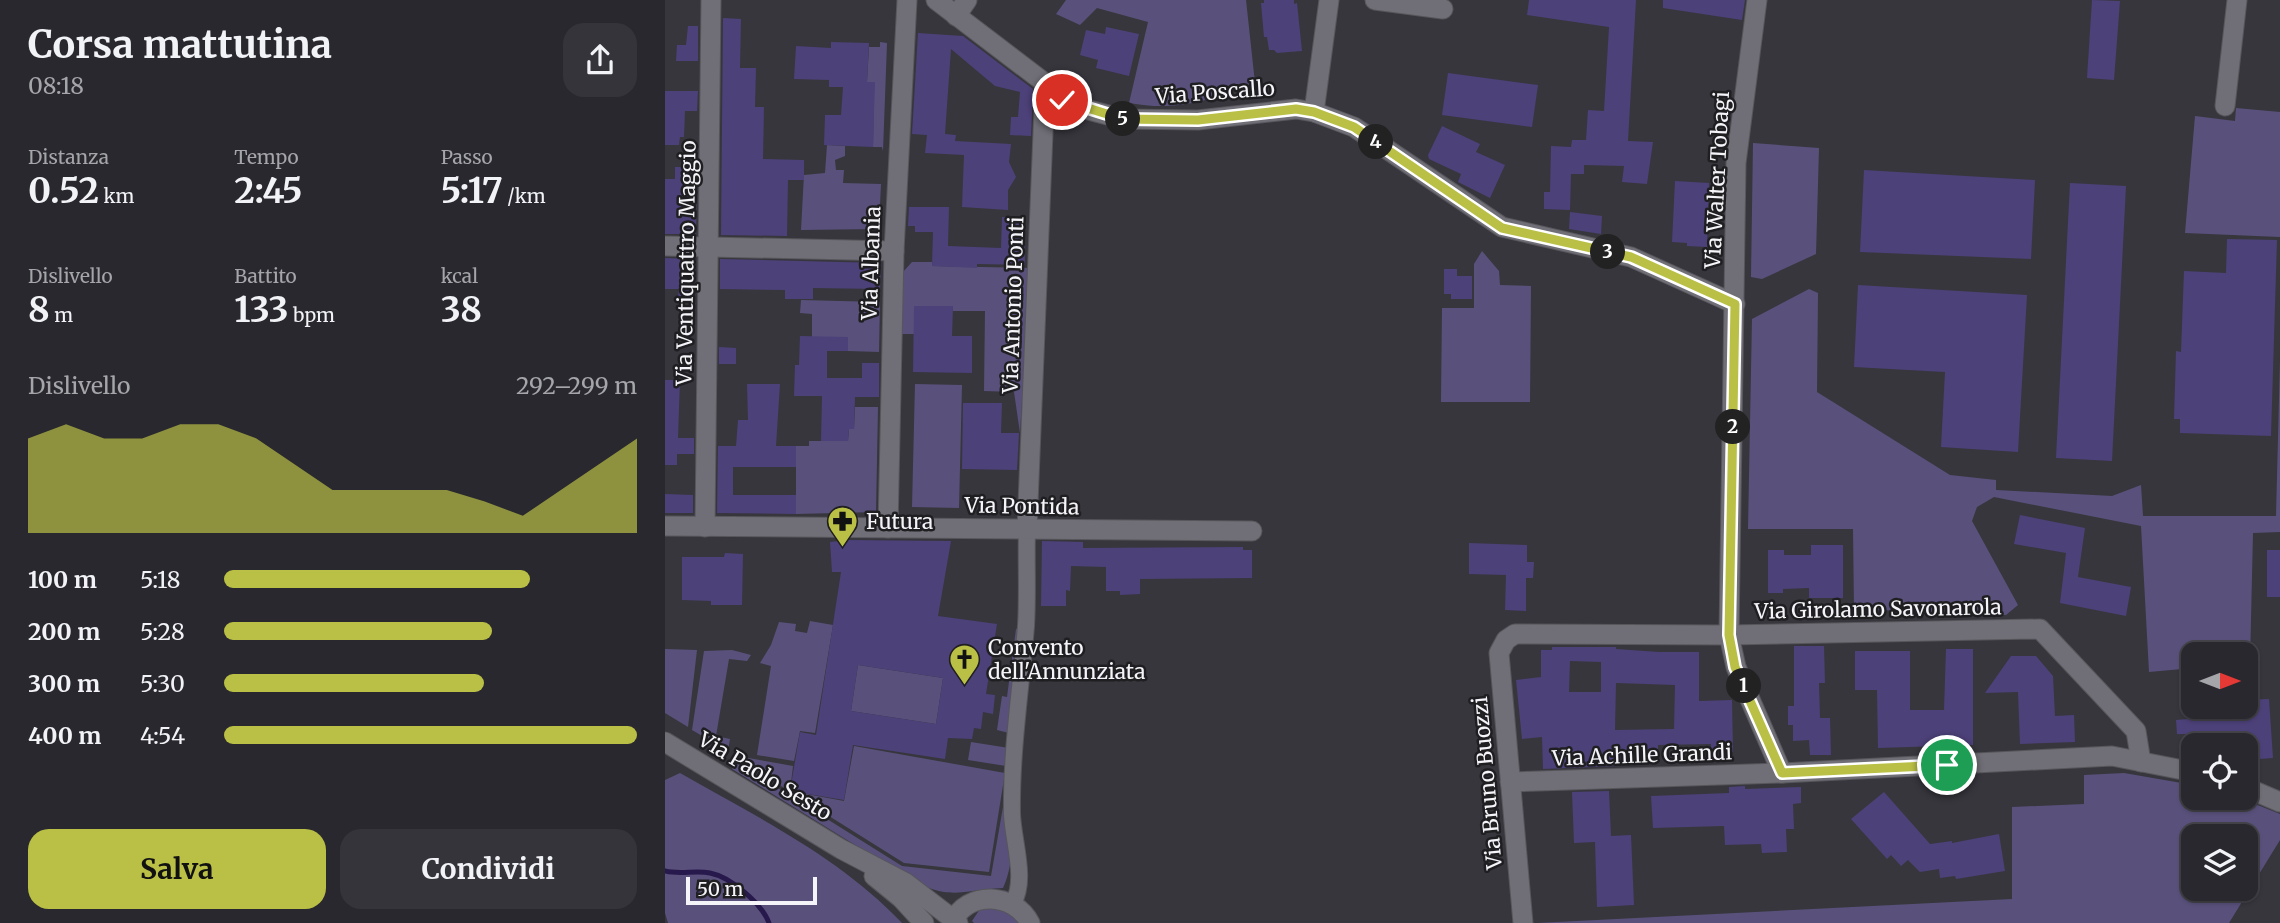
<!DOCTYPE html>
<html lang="it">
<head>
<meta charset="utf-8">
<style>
  body { margin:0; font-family:Merriweather,serif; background:#35343a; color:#f1f3f6; height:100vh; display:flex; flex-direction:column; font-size:26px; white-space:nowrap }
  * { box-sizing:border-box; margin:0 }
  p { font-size:23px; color:#a5a6aa }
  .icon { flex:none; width:38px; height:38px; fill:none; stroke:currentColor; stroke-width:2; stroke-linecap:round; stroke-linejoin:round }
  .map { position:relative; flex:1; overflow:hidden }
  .side { display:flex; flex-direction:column; background:#29282e; width:665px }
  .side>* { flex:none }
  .needle { width:46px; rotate:90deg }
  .tools { position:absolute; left:1516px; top:642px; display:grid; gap:14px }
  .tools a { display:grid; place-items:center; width:77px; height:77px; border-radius:14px; background:#29282e; box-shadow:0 2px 5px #0004,0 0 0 2px #45444a; font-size:35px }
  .scale { position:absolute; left:21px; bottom:18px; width:131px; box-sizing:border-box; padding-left:7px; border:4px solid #f5f4f9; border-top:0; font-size:19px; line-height:24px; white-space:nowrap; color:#f5f4f9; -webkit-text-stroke:5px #1f1e21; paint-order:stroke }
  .pin { position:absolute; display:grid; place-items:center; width:60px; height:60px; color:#fff; margin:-30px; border:4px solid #fff; border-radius:50%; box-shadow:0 2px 7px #0007 }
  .km { position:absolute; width:35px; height:35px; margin:-18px; border-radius:50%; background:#222; color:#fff; font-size:19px; line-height:35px; text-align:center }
  .round { display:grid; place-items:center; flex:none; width:74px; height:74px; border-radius:21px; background:#35343a }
  .head { display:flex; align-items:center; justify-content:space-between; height:119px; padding:0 28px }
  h1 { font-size:38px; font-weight:700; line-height:52px }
  .figures { display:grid; grid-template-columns:repeat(3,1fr); gap:10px; height:119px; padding:7px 28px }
  .figures div { display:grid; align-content:center }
  .figures b { font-size:35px; font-weight:700 }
  .figures small { font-size:19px; font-weight:400 }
  .figures p { font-size:19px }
  .chart { height:196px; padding:14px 28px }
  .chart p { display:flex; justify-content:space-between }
  .chart svg { width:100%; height:126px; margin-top:7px; fill:#bac045; opacity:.7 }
  .primary-button { display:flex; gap:14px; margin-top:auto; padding:14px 28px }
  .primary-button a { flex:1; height:80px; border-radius:21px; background:#bac045; color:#111; font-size:28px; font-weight:700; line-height:80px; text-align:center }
  .primary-button a+a { background:#35343a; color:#f1f3f6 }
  ul { padding:0 28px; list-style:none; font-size:23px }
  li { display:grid; grid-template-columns:112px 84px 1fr; align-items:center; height:52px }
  li i { height:18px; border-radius:9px; background:#bac045 }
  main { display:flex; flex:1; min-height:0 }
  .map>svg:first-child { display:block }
  .green { fill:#59517b; fill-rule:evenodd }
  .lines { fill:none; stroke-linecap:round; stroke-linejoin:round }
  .stream { stroke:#28194d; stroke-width:5 }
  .building { fill:#4d4179; fill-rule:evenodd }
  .pedestrian-casing { stroke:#57565b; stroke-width:18 }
  .minor-casing { stroke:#57565b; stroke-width:21 }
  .tertiary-casing { stroke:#57565b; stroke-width:21 }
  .pedestrian { stroke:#706f77; stroke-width:16 }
  .minor { stroke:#706f77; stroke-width:19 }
  .tertiary { stroke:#706f77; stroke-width:19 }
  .route-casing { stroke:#fff; stroke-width:14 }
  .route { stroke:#bac045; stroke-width:9 }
  .labels { text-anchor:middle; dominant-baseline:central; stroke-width:5; stroke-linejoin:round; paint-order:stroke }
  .street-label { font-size:21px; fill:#f5f4f9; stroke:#1f1e21 }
  .poi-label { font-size:21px; fill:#f5f4f9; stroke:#1f1e21; text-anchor:start }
</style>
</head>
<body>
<main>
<section class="side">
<div class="head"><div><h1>Corsa mattutina</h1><p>08:18</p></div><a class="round"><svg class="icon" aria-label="share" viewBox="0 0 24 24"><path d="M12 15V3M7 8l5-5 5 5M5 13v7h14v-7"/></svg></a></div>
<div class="figures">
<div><p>Distanza</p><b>0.52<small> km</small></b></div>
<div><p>Tempo</p><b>2:45</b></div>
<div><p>Passo</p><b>5:17<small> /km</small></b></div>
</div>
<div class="figures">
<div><p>Dislivello</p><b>8<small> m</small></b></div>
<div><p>Battito</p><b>133<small> bpm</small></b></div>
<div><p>kcal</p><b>38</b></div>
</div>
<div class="chart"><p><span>Dislivello</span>292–299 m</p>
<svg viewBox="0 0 160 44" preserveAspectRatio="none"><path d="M0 44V11L10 6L20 11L30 11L40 6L50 6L60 11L70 20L80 29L90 29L100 29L110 29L120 33L130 38L140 29L150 20L160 11V44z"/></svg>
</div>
<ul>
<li><b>100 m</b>5:18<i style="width:74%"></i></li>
<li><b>200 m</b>5:28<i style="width:65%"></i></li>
<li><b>300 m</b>5:30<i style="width:63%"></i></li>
<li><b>400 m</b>4:54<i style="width:100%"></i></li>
</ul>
<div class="primary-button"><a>Salva</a><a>Condividi</a></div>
</section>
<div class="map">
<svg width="1615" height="923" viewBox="0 0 1615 923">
  <rect width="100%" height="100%" fill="#37363d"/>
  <g class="green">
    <path d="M401 0H581L590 83C544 100 513 112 464 103L483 22 432 8 415 25 391 14Z"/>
    <path d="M215 42 222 43 218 151 217 147H208L209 82H202L204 47H215Z"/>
    <path d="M1571 108 1615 112V237L1520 233 1530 116 1570 121Z"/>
    <path d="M1088 143 1154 148 1151 254 1097 279 1086 277Z"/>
    <path d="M162 145 180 146V156L170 160 171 170H179L178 183 216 184 214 225 211 229 136 230 139 175 160 173Z"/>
    <path d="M817 251 834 271 835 285 866 286 865 402H776L777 308H809V264Z"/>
    <path d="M247 262H267V266L365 268 355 433 349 392 319 391 320 311H288L287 306H249V334H237V273Z"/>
    <path d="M1144 289 1153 293 1152 392 1285 475 1331 480V490L1447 496 1476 485 1478 516H1611L1615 360V532L1588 533 1585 662 1580 663V654H1528V668L1484 672 1476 526 1329 497 1312 507 1307 521 1353 605 1341 615 1189 609 1188 529H1083L1087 319Z"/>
    <path d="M136 300 215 302 214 352 183 351V337L147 340V314L135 313Z"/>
    <path d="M250 384 297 385 294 508 247 507Z"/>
    <path d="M190 407H213L211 512 131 514V446H144V441H183L184 429H189Z"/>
    <path d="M145 621 168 625 150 733 135 731 129 761 92 755 106 666 95 663 106 645 114 622 131 624 130 631 142 633Z"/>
    <path d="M351 629H353L344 733 332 730 337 696 342 697Z"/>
    <path d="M0 649 32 650 23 727 0 713Z"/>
    <path d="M67 650 86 655 82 661 64 659 51 736 65 739 63 751 27 730 39 651Z"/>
    <path d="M193 665 278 678 271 724 186 711Z"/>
    <path d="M306 742 344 748 341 766 303 760Z"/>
    <path d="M189 746 340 773 324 872 239 863 78 762V757L128 766 125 791 179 801Z"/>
    <path d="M71 762 237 866 326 876 342 784C344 819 353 856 338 888 294 890 285 902 242 877L67 769Z"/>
    <path d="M15 773C92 817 176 858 237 923H3L0 913V780Z"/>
    <path d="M1459 773 1528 785V798H1575L1615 814V840L1564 923H872L1347 899V807L1419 804V775ZM1528 836H1580V889H1528Z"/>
    <path d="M328 904 360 923H309L307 921 315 909Z"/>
  </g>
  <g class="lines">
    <path class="stream" d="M0 871C15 875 30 870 45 873 66 877 97 904 104 923"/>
  </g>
  <g class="building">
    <path d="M599 0H629V4L632 3 637 51 612 53 609 50H604L602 37H599L596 3H599Z"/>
    <path d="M864 0H971L963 141 988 142 982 184 957 182 959 166 919 165V174H906L905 210 879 209V192H885L886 146 906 147 907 140H921L923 110 939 111 944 27 862 15Z"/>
    <path d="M998 0H1080L1077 20 998 8Z"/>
    <path d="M1427 0 1455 1 1449 80 1422 78Z"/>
    <path d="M58 18 76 19 75 68H91L90 107H99L98 159 139 160V180H123L122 236 56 235Z"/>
    <path d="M23 26H33V61H11L12 45H21Z"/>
    <path d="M441 27 474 34 464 76 431 68 433 60 415 55 421 30 440 34Z"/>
    <path d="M253 33 298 36 368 89 366 136 345 135 346 117H353L355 92 330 86 286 49 280 134 291 135 290 141 346 144 344 162 351 177 343 190V210L297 207 299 155 260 153 262 135 247 134Z"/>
    <path d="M166 42 204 43 202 82H210L208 147 159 145 160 115H176L178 87H164V80L129 79 131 46 166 48Z"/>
    <path d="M783 73 873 85 867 127 777 115Z"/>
    <path d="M0 91H33L32 111H20L19 137H15L14 145H0Z"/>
    <path d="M777 126 815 144 811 152 840 165 825 198 793 182 796 174 764 159 763 155Z"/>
    <path d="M10 167H32L31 234H0V179H10Z"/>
    <path d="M1199 170 1370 180 1366 259 1195 252Z"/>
    <path d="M1010 181 1044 183 1042 247 1022 246V243L1007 242Z"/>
    <path d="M1405 183 1461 186 1447 461 1391 458Z"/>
    <path d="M244 207H284L283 246 336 248 337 217H359L360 265 312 264V268L267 266 268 232H250V226H243Z"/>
    <path d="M905 212 937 216 936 234 904 229Z"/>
    <path d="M1562 239 1612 240 1606 436 1515 433V419H1509L1511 351 1516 352 1519 271 1561 273Z"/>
    <path d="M0 258 31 259 30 296H13L14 289H0Z"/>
    <path d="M55 259 216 263 215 289 148 288V299H120V290L55 289Z"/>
    <path d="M779 269H792V276H807V299H786V294H779Z"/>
    <path d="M1193 285 1362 295 1353 452 1276 447 1280 372 1189 367Z"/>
    <path d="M249 306H288L287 336H307V373L248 372Z"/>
    <path d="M135 336 183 337V351H162V378H197V363H214V397H190L189 429H184L183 441H156L157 396H129L130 365H134Z"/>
    <path d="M54 347 71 348V364H54Z"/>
    <path d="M0 380H15L13 438H29V454H12V465H0Z"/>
    <path d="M82 384H115L111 446H131V467H68V495H131V514L52 513 53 446H71L73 420H83Z"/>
    <path d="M298 403H337L336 433H354L352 470 297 469Z"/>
    <path d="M0 494 28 495V513H0Z"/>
    <path d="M1355 515 1420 528 1413 577 1466 587 1461 616 1395 603 1401 553 1349 544Z"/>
    <path d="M182 540 286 541 273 616 332 624 321 694 330 695 328 714 318 712 316 729 309 728 307 739 283 738 280 759 188 745 179 800 125 791 135 732 151 735 176 572H167L165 542ZM193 665 278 678 271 724 186 711Z"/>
    <path d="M377 541 418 542V548L578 547V550H587V578L475 579V594L455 595V591H441V567L406 566 405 591 401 590V606H376Z"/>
    <path d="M804 543 862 545V562H869L868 578H861V611L840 610 841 575 804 574Z"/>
    <path d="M1146 545H1178V598H1144V588L1118 589V593H1103V550H1119V555H1146Z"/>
    <rect x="1602" y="550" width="13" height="47"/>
    <path d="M60 553 78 554 77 605H46V601L17 600V557H59Z"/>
    <path d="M1129 646H1159L1160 683H1154L1155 718H1165L1166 755H1145L1144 740 1128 741V725H1123V706H1129Z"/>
    <path d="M887 647H951V649L994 652H1034V701L1067 700 1068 752H1046V744L993 745V759L951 760V766L878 769 877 737 857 739 851 680 876 677V650H887ZM905 661 936 662V692H904ZM951 683 1010 685 1009 729 950 730Z"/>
    <path d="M1281 649H1308V745L1213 748 1212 690H1190V651H1245V710H1279Z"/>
    <path d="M1346 656H1371L1388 676 1390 716 1409 715 1410 742 1355 744 1353 692 1320 693Z"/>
    <path d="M1604 699 1608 758 1580 760V746L1527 745 1526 734H1512L1511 720 1523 719 1522 707H1580V700Z"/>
    <path d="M1080 786V789L1136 787V803L1128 804 1129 829H1121L1122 852 1097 853 1096 844 1060 845 1059 826 988 828 986 796 1064 793V787Z"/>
    <path d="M944 791 946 836 966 835 969 905 932 907 930 842 909 843 907 792Z"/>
    <path d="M1219 792 1265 844 1287 841V843L1334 834 1340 871 1291 879 1290 876 1275 878 1274 869 1255 872 1243 860 1236 866 1226 855 1222 859 1186 819Z"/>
  </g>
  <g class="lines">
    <defs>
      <path id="pedestrian" d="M348 903C362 880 348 841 347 814 346 751 356 688 361 626 363 594 361 561 362 529"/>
      <g id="minor">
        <path d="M271 0 380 83 397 100 420 109 458 119 533 120 631 109 649 112 689 127 837 227 966 257 1070 304"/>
        <path d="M710 0 778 9"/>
        <path d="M1092 0 1071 163 1064 635 1071 667 1117 773"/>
        <path d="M291 16 302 0"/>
        <path d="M1560 106 1572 0"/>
        <path d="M649 112 664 0"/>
        <path d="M0 246 229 251"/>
        <path d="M0 526 587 531"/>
        <path d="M40 527 46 0"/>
        <path d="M223 528 229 251 242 0"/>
        <path d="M362 529 380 83"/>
        <path d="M845 782 1117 773 1447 756 1528 772"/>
        <path d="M1580 787 1615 802"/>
        <path d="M287 923C302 889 350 893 365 923"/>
        <path d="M858 923 834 653 841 640 850 634 1064 635 1375 629 1471 731 1476 762"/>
      </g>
      <g id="tertiary">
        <path d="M0 742 176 849 241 883 293 923"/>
        <path d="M209 876 236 898 259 923"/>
      </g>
    </defs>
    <use href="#pedestrian" class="pedestrian-casing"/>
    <use href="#minor" class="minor-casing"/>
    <use href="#tertiary" class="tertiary-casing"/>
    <use href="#pedestrian" class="pedestrian"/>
    <use href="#minor" class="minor"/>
    <use href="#tertiary" class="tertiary"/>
  </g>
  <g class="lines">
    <defs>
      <path id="route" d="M397 100 458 119 533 120 631 109 649 112 689 127 837 228 966 257 1070 304 1064 635 1070 667 1117 773 1282 765"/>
    </defs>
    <use href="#route" class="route-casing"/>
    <use href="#route" class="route"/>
  </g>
  <defs>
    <symbol id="pharmacy-pin" viewBox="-11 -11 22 30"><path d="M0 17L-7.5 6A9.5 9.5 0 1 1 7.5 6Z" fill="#bac045" stroke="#1f1e21"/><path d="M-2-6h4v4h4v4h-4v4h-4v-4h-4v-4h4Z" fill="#111"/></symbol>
    <symbol id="church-pin" viewBox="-11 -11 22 30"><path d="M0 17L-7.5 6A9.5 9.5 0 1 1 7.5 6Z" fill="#bac045" stroke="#1f1e21"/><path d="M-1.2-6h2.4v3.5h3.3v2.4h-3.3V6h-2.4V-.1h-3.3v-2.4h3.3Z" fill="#111"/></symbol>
  </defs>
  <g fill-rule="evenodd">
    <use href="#pharmacy-pin" x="160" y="504" width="35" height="47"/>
    <use href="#church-pin" x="282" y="642" width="35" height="47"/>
  </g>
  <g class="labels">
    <g class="street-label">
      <text transform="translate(550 92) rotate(-4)">Via Poscallo</text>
      <text transform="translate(1052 180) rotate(-87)">Via Walter Tobagi</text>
      <text transform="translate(21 263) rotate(-89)">Via Ventiquattro Maggio</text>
      <text transform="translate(206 263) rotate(-88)">Via Albania</text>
      <text transform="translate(348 305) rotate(-88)">Via Antonio Ponti</text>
      <text transform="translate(357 506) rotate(1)">Via Pontida</text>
      <text transform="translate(1213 609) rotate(-1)">Via Girolamo Savonarola</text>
      <text transform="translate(977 755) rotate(-2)">Via Achille Grandi</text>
      <text transform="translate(100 776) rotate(31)">Via Paolo Sesto</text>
      <text transform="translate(822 783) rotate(-95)">Via Bruno Buozzi</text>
    </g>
    <g class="poi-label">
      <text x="201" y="521">Futura</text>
      <text x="323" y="647">Convento<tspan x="323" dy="24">dell'Annunziata</tspan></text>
    </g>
  </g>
</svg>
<div class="tools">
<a><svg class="needle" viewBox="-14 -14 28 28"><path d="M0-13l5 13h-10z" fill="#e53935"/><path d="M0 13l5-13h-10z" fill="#a5a6aa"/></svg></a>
<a><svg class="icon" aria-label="locate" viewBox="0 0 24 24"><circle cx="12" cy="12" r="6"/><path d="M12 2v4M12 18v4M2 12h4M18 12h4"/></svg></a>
<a><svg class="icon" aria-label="layers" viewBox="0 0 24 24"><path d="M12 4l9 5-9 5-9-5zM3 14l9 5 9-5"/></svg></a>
</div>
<div class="scale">50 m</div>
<div class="pin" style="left:1282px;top:765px;background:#1e9e55"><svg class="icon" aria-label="arrive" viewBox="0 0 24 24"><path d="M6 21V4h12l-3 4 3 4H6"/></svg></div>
<div class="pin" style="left:397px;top:100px;background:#d93025"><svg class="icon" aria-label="check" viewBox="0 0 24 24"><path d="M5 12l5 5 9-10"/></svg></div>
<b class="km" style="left:1079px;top:686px">1</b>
<b class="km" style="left:1068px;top:427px">2</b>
<b class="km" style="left:943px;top:252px">3</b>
<b class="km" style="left:711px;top:142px">4</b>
<b class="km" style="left:458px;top:119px">5</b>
</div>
</main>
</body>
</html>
